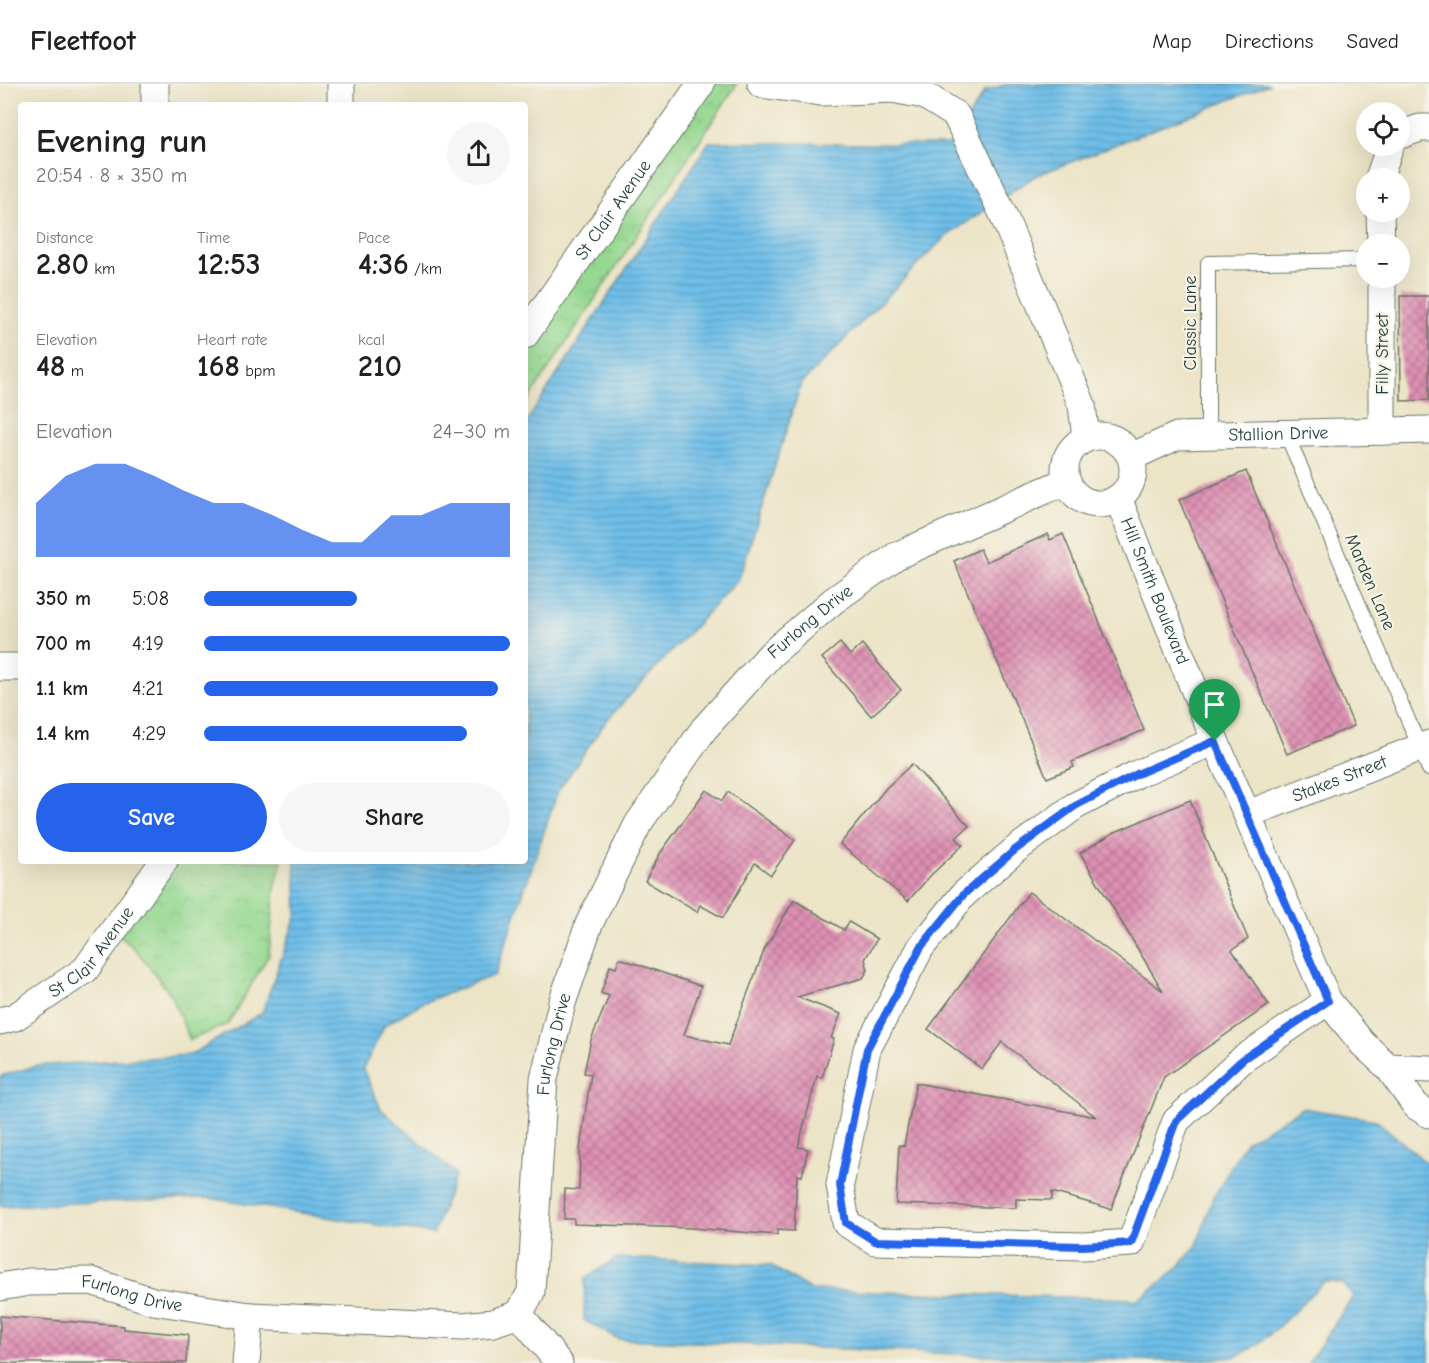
<!DOCTYPE html>
<html lang="en">
<head>
<meta charset="utf-8">
<style>
  body { margin:0; font-family:"Comic Neue",sans-serif; background:#f6f6f6; color:#202124; height:100vh; display:flex; flex-direction:column; font-size:22px; white-space:nowrap }
  * { box-sizing:border-box; margin:0 }
  p { font-size:20px; color:#757577 }
  .icon { flex:none; width:33px; height:33px; fill:none; stroke:currentColor; stroke-width:2; stroke-linecap:round; stroke-linejoin:round }
  .map { position:relative; flex:1; overflow:hidden }
  .sheet { position:absolute; left:18px; top:18px; width:510px; height:762px; display:flex; flex-direction:column; background:#fff; border-radius:6px; box-shadow:0 6px 24px #0002 }
  .sheet>* { flex:none }
  .tools { position:absolute; left:1356px; top:18px; display:grid; gap:12px }
  .tools a { display:grid; place-items:center; width:54px; height:54px; border-radius:50%; background:#fff; box-shadow:0 6px 24px #0002; font-size:30px }
  .pin { position:absolute; display:grid; place-items:center; width:51px; height:51px; color:#fff; margin:-62px -26px; border-radius:50% 50% 50% 0; rotate:-45deg; box-shadow:0 0 6px #0007 }
  .pin .icon { rotate:45deg }
  .round { display:grid; place-items:center; flex:none; width:63px; height:63px; border-radius:32px; background:#f6f6f6 }
  .head { display:flex; align-items:center; justify-content:space-between; height:102px; padding:0 18px }
  h1 { font-size:33px; font-weight:700; line-height:45px }
  .stats { display:grid; grid-template-columns:repeat(3,1fr); gap:9px; height:102px; padding:6px 18px }
  .stats div { display:grid; align-content:center }
  .stats b { font-size:30px; font-weight:700 }
  .stats small { font-size:16px; font-weight:400 }
  .stats p { font-size:16px }
  .chart { height:168px; padding:12px 18px }
  .chart p { display:flex; justify-content:space-between }
  .chart svg { width:100%; height:108px; margin-top:6px; fill:#2563eb; opacity:.7 }
  .primary-button { display:flex; gap:12px; margin-top:auto; padding:12px 18px }
  .primary-button a { flex:1; height:69px; border-radius:36px; background:#2563eb; color:#fff; font-size:24px; font-weight:700; line-height:69px; text-align:center }
  .primary-button a+a { background:#f6f6f6; color:#202124 }
  ul { padding:0 18px; list-style:none; font-size:20px }
  li { display:grid; grid-template-columns:96px 72px 1fr; align-items:center; height:45px }
  li i { height:15px; border-radius:8px; background:#2563eb }
  header { display:flex; align-items:center; gap:36px; box-sizing:border-box; height:84px; padding:0 30px; background:#fff; border-bottom:2px solid #e0e0e0 }
  header strong { font-size:28px }
  nav { display:flex; gap:33px; margin-inline-start:auto; font-size:21px }
  .map>svg:first-child { display:block }
  .park { fill:url(#park-crowns); stroke:#5a8a62; stroke-width:1.5 }
  .water { fill:url(#water-rules); stroke:#467e8e; stroke-width:1.5 }
  .building { fill:url(#building-cross-hatch) }
  .lines { fill:none; stroke-linecap:round; stroke-linejoin:round }
  .lane-casing { stroke:#677767; stroke-width:16 }
  .street-casing { stroke:#677767; stroke-width:29 }
  .lane { stroke:#fff; stroke-width:14 }
  .street { stroke:#fff; stroke-width:27 }
  .route-casing { stroke:#fff; stroke-width:12 }
  .route { stroke:#2563eb; stroke-width:8 }
  .labels { text-anchor:middle; dominant-baseline:central; stroke-width:4.5; stroke-linejoin:round; paint-order:stroke }
  .street-label { font-size:18px; fill:#1f3d34; stroke:#f7f3e8 }
</style>
</head>
<body>
<header>
<strong>Fleetfoot</strong>
<nav><a>Map</a><a>Directions</a><a>Saved</a></nav>
</header>
<div class="map">
<svg width="1429" height="1279" viewBox="0 0 1429 1279">
  <defs>
    <pattern id="park-crowns" width="20" height="18" patternUnits="userSpaceOnUse" patternTransform="scale(1.5)"><rect width="20" height="18" fill="#95d891"/><path d="M2 6a3 3 0 1 1 6 0M12 15a3 3 0 1 1 6 0" fill="none" stroke="#80ba7e"/></pattern>
    <pattern id="water-rules" width="6" height="5" patternUnits="userSpaceOnUse" patternTransform="scale(1.5)"><rect width="6" height="5" fill="#6ebee9"/><path d="M0 2.5h6" fill="none" stroke="#5a9cbe"/></pattern>
    <pattern id="building-cross-hatch" width="8" height="8" patternUnits="userSpaceOnUse" patternTransform="scale(1.5)"><rect width="8" height="8" fill="#df90b4"/><path d="M0 0l8 8M0 8l8-8" fill="none" stroke="#b47793"/></pattern>
  </defs>
  <rect width="100%" height="100%" fill="#f7f3e8"/>
  <filter id="ink" filterUnits="userSpaceOnUse"><feTurbulence type="fractalNoise" baseFrequency=".0167" numOctaves="2"/><feDisplacementMap in="SourceGraphic" scale="12" xChannelSelector="R" yChannelSelector="G"/><feConvolveMatrix kernelMatrix="1 2 1 2 8 2 1 2 1" color-interpolation-filters="sRGB"/></filter>
  <filter id="wash" filterUnits="userSpaceOnUse"><feTurbulence type="fractalNoise" baseFrequency=".008" numOctaves="4" result="noise"/><feDisplacementMap in="SourceGraphic" scale="24" xChannelSelector="R" yChannelSelector="G"/><feGaussianBlur stdDeviation="1.35" result="paint"/><feColorMatrix in="noise" values="0 0 0 0 0 0 0 0 0 0 0 0 0 0 0 0 0 1.4 0 .05"/><feComposite in="paint" operator="in"/></filter>
  <g filter="url(#wash)">
    <rect width="100%" height="100%" fill="#ece4c7"/>
    <g class="park">
      <path d="M700 0H737L525 321V254Z"/>
      <path d="M163 777H282L275 803 269 871 228 940 190 956 171 911 137 867 115 847Z"/>
    </g>
    <g class="water">
      <path d="M1007 0H1270L1035 92 944 154 801 300 739 495 607 636 558 707 495 891 420 920 385 941 363 985 381 1025 456 1090 433 1150 208 1114 0 1122V992L36 982 190 971 262 929 297 830 295 777H525V340L709 58 951 61 985 7Z"/>
      <path d="M1302 1024 1376 1036 1429 1081V1279H1308L1353 1213 1343 1199 1324 1198C1296 1223 1270 1259 1234 1273 1193 1279 1133 1276 1090 1275 932 1270 775 1261 618 1255L584 1236 585 1194 618 1174 770 1181 811 1206 1139 1215 1176 1186 1197 1161 1212 1116 1245 1058Z"/>
    </g>
    <g id="blocks">
      <g class="building">
        <path d="M1400 212H1429V316L1401 317Z"/>
        <path d="M1246 387 1354 642 1287 670 1179 416Z"/>
        <path d="M1048 450 1050 456 1063 450 1144 646 1072 678 1074 683 1047 694 954 477 980 465 986 478Z"/>
        <path d="M840 559 850 571 862 560 901 606 871 632 822 574Z"/>
        <path d="M912 680 969 742 956 754 963 761 931 791 908 817 840 760 887 703Z"/>
        <path d="M706 706 722 717 728 708 795 756 771 791 755 779 723 834 700 821 697 828 645 797 661 768Z"/>
        <path d="M1190 716 1248 855 1232 866 1269 921 1164 993 1111 1125 1052 1108V1116L1016 1115V1124L896 1120 899 1061 904 1062 916 999 1096 1033 1002 958 982 985 928 945 1029 808 1163 907 1080 769 1113 749Z"/>
        <path d="M794 816 844 846 849 838 877 855 865 875 868 886 863 894 797 913 841 930 831 954 834 955 822 994 817 992 798 1063 808 1065 802 1092 797 1091 794 1147 777 1146V1151L692 1144 574 1140V1135H564L565 1105 579 1106 580 1065 591 990 584 989 591 956 609 912 601 909 610 882 616 884 619 874 701 902 684 951 728 961 765 864Z"/>
        <path d="M0 1232 124 1242V1245L188 1251 186 1279H0Z"/>
      </g>
    </g>
  </g>
  <g filter="url(#ink)">
    <use href="#blocks" fill-opacity="0" stroke="#677767" stroke-width="1.5"/>
    <g class="lines">
      <defs>
        <g id="lane">
          <path d="M1286 349 1429 685"/>
          <path d="M1208 350V179L1366 176"/>
        </g>
        <g id="street">
          <path d="M341 0V21"/>
          <path d="M761 0 822 8 892 5 924 11 956 31 1002 128 1082 321 1086 354"/>
          <path d="M155 21V0"/>
          <path d="M1400 51 1420 44H1429"/>
          <path d="M1379 94 1390 62"/>
          <path d="M1380 128 1381 160"/>
          <path d="M1382 194V347"/>
          <path id="s1" d="M525 251 701 0"/>
          <circle cx="1099" cy="386" r="34"/>
          <path id="s2" d="M1131 373 1177 352 1429 346"/>
          <path id="s3" d="M1118 414 1215 657 1328 917 1363 960 1388 983 1416 1022 1429 1030"/>
          <path d="M0 583H21"/>
          <path d="M1215 657 1137 690 1075 722 1015 766 964 810 921 863 867 965 840 1101 846 1139 875 1157 1083 1162 1131 1159 1176 1037 1243 975 1328 917"/>
          <path id="s4" d="M1248 730 1429 660"/>
          <path id="s5" d="M0 937 15 933 85 886 164 777"/>
          <path d="M1388 983 1429 985"/>
          <path id="s6" d="M0 1203 29 1198 91 1197 153 1217 250 1232 463 1242 493 1239 519 1230 531 1208 544 995 562 919 589 840 638 740 704 645 771 570 833 517 896 472 1066 397"/>
          <path d="M519 1230 559 1279"/>
          <path d="M246 1279 250 1232"/>
        </g>
      </defs>
      <use href="#lane" class="lane-casing"/>
      <use href="#street" class="street-casing"/>
      <use href="#lane" class="lane"/>
      <use href="#street" class="street"/>
    </g>
  </g>
  <g class="lines" filter="url(#ink)">
    <defs>
      <path id="route" d="M1215 657 1328 917 1243 975 1176 1037 1131 1159 1083 1162 875 1157 846 1139 840 1101 867 965 921 863 964 810 1015 766 1075 722 1137 690Z"/>
    </defs>
    <use href="#route" class="route-casing"/>
    <use href="#route" class="route"/>
  </g>
  <g class="labels">
    <g class="street-label">
      <text stroke="none"><textPath href="#s1" startOffset="153">St Clair Avenue</textPath></text>
      <text transform="translate(1190 239) rotate(-90)">Classic Lane</text>
      <text transform="translate(1382 270) rotate(-90)">Filly Street</text>
      <text stroke="none"><textPath href="#s2" startOffset="152">Stallion Drive</textPath></text>
      <text transform="translate(1370 498) rotate(67)">Marden Lane</text>
      <text stroke="none"><textPath href="#s3" startOffset="100">Hill Smith Boulevard</textPath></text>
      <text stroke="none"><textPath href="#s6" startOffset="1304">Furlong Drive</textPath></text>
      <text stroke="none"><textPath href="#s4" startOffset="98">Stakes Street</textPath></text>
      <text stroke="none"><textPath href="#s5" startOffset="117">St Clair Avenue</textPath></text>
      <text stroke="none"><textPath href="#s6" startOffset="800">Furlong Drive</textPath></text>
      <text stroke="none"><textPath href="#s6" startOffset="134">Furlong Drive</textPath></text>
    </g>
  </g>
</svg>
<div class="tools">
<a><svg class="icon" aria-label="locate" viewBox="0 0 24 24"><circle cx="12" cy="12" r="6"/><path d="M12 2v4M12 18v4M2 12h4M18 12h4"/></svg></a>
<a>+</a>
<a>−</a>
</div>
<div class="pin" style="left:1215px;top:657px;background:#1e9e55"><svg class="icon" aria-label="arrive" viewBox="0 0 24 24"><path d="M6 21V4h12l-3 4 3 4H6"/></svg></div>
<section class="sheet">
<div class="head"><div><h1>Evening run</h1><p>20:54 · 8 × 350 m</p></div><a class="round"><svg class="icon" aria-label="share" viewBox="0 0 24 24"><path d="M12 15V3M7 8l5-5 5 5M5 13v7h14v-7"/></svg></a></div>
<div class="stats">
<div><p>Distance</p><b>2.80<small> km</small></b></div>
<div><p>Time</p><b>12:53</b></div>
<div><p>Pace</p><b>4:36<small> /km</small></b></div>
</div>
<div class="stats">
<div><p>Elevation</p><b>48<small> m</small></b></div>
<div><p>Heart rate</p><b>168<small> bpm</small></b></div>
<div><p>kcal</p><b>210</b></div>
</div>
<div class="chart"><p><span>Elevation</span>24–30 m</p>
<svg viewBox="0 0 160 44" preserveAspectRatio="none"><path d="M0 44V22L10 11L20 6L30 6L40 11L50 17L60 22L70 22L80 27L90 33L100 38L110 38L120 27L130 27L140 22L150 22L160 22V44z"/></svg>
</div>
<ul>
<li><b>350 m</b>5:08<i style="width:50%"></i></li>
<li><b>700 m</b>4:19<i style="width:100%"></i></li>
<li><b>1.1 km</b>4:21<i style="width:96%"></i></li>
<li><b>1.4 km</b>4:29<i style="width:86%"></i></li>
</ul>
<div class="primary-button"><a>Save</a><a>Share</a></div>
</section>
</div>
</body>
</html>
